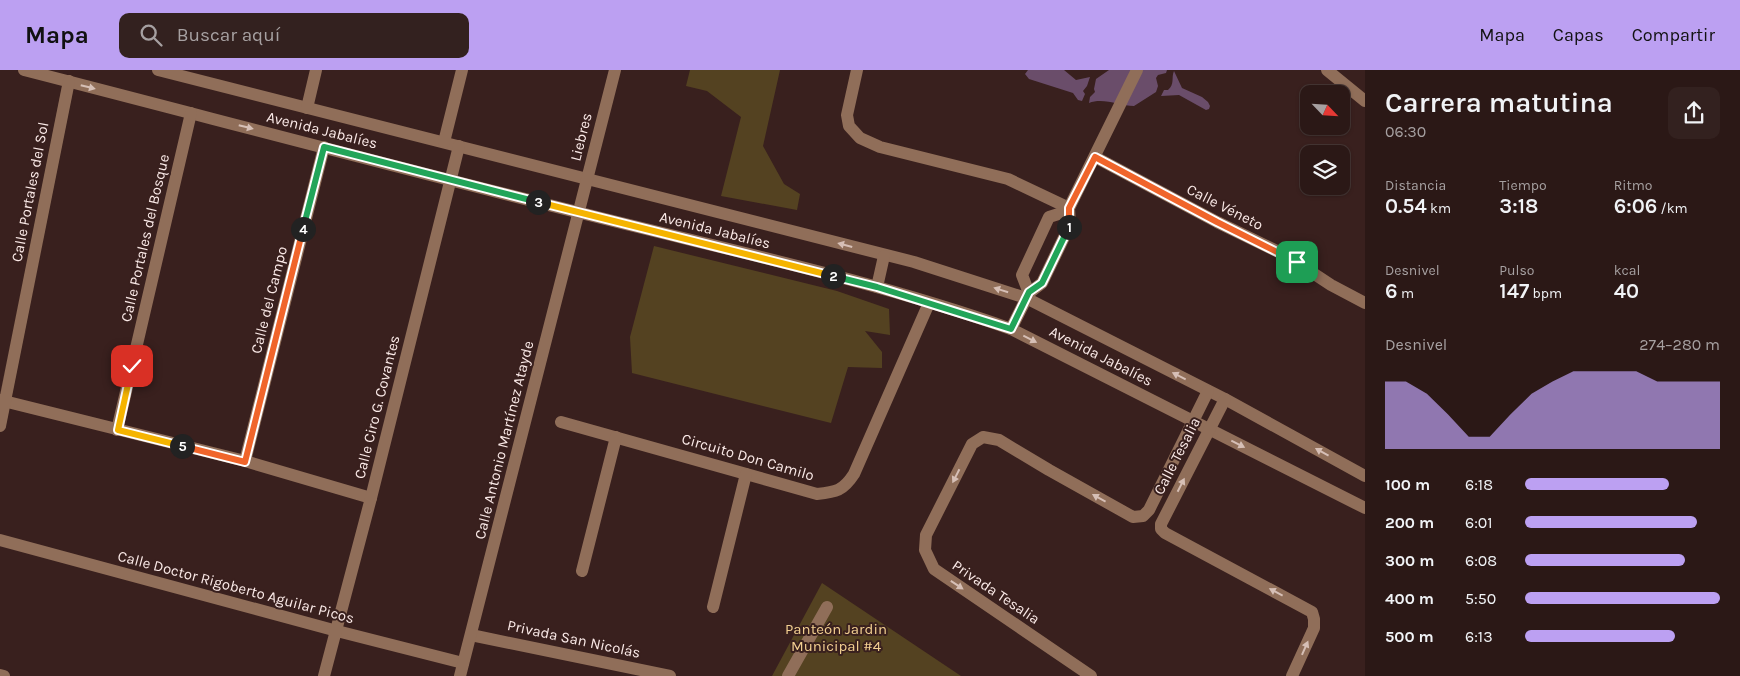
<!DOCTYPE html>
<html lang="es">
<head>
<meta charset="utf-8">
<style>
  body { margin:0; font-family:Karla,sans-serif; background:#33211f; color:#f1f3f6; height:100vh; display:flex; flex-direction:column; font-size:19px; white-space:nowrap }
  * { box-sizing:border-box; margin:0 }
  p { font-size:16px; color:#a6a0a1 }
  .icon { flex:none; width:28px; height:28px; fill:none; stroke:currentColor; stroke-width:2; stroke-linecap:round; stroke-linejoin:round }
  .map { position:relative; flex:1; overflow:hidden }
  .side { display:flex; flex-direction:column; background:#2b1816; width:375px }
  .side>* { flex:none }
  .needle { width:32px; rotate:115deg }
  .buttons { position:absolute; left:1300px; top:15px; display:grid; gap:10px }
  .buttons a { display:grid; place-items:center; width:50px; height:50px; border-radius:10px; background:#2b1816; box-shadow:0 1px 4px #0004,0 0 0 1px #473735; font-size:25px }
  .pin { position:absolute; display:grid; place-items:center; width:42px; height:42px; color:#fff; margin:-21px; border-radius:10px; box-shadow:0 2px 8px #0006 }
  .km { position:absolute; width:25px; height:25px; margin:-12px; border-radius:50%; background:#222; color:#fff; font-size:14px; line-height:25px; text-align:center }
  .round { display:grid; place-items:center; flex:none; width:52px; height:52px; border-radius:10px; background:#33211f }
  .overview { display:flex; align-items:center; justify-content:space-between; height:85px; padding:0 20px }
  h1 { font-size:28px; font-weight:600; line-height:38px }
  .figures { display:grid; grid-template-columns:repeat(3,1fr); gap:8px; height:85px; padding:5px 20px }
  .figures div { display:grid; align-content:center }
  .figures b { font-size:21px; font-weight:600 }
  .figures small { font-size:14px; font-weight:400 }
  .figures p { font-size:14px }
  .chart { height:140px; padding:10px 20px }
  .chart p { display:flex; justify-content:space-between }
  .chart svg { width:100%; height:90px; margin-top:5px; fill:#bca0f2; opacity:.7 }
  ul { padding:0 20px; list-style:none; font-size:16px }
  li { display:grid; grid-template-columns:80px 60px 1fr; align-items:center; height:38px }
  li i { height:12px; border-radius:6px; background:#bca0f2 }
  header { display:flex; align-items:center; gap:30px; box-sizing:border-box; height:70px; padding:0 25px; background:#bca0f2; color:#111 }
  header strong { font-size:24px }
  nav { display:flex; gap:28px; margin-inline-start:auto; font-size:18px }
  .search { width:350px; height:45px; background:#33211f; display:flex; align-items:center; gap:12px; box-sizing:border-box; padding:0 18px; border-radius:10px; color:#a6a0a1; font-size:19px }
  main { display:flex; flex:1; min-height:0 }
  .map>svg:first-child { display:block }
  .green { fill:#544221 }
  .water { fill:#6a4d6a }
  .lines { fill:none; stroke-linecap:round; stroke-linejoin:round }
  .minor { stroke:#906e59; stroke-width:12 }
  .oneway { fill:#d6bfb6 }
  .split-1-casing { stroke:#fff; stroke-width:10 }
  .split-2-casing { stroke:#fff; stroke-width:10 }
  .split-3-casing { stroke:#fff; stroke-width:10 }
  .split-4-casing { stroke:#fff; stroke-width:10 }
  .split-5-casing { stroke:#fff; stroke-width:10 }
  .split-6-casing { stroke:#fff; stroke-width:10 }
  .split-1 { stroke:#f0652b; stroke-width:6 }
  .split-2 { stroke:#22a559; stroke-width:6 }
  .split-3 { stroke:#f5b400; stroke-width:6 }
  .split-4 { stroke:#22a559; stroke-width:6 }
  .split-5 { stroke:#f0652b; stroke-width:6 }
  .split-6 { stroke:#f5b400; stroke-width:6 }
  .labels { text-anchor:middle; dominant-baseline:central; stroke-width:4; stroke-linejoin:round; paint-order:stroke }
  .street-label { font-size:15px; fill:#fbeae8; stroke:#39201e }
  .park-label { font-size:15px; fill:#f2cf91; stroke:#39201e }
</style>
</head>
<body>
<header>
<strong>Mapa</strong>
<div class="search"><svg class="icon" aria-label="search" viewBox="0 0 24 24"><circle cx="10" cy="10" r="6"/><path d="M15 15l6 6"/></svg>Buscar aquí</div>
<nav><a>Mapa</a><a>Capas</a><a>Compartir</a></nav>
</header>
<main>
<div class="map">
<svg width="1365" height="606" viewBox="0 0 1365 606">
  <rect width="100%" height="100%" fill="#39201e"/>
  <g class="green">
    <path d="M690 0H780L763 76 784 114 800 124 797 140 721 126 741 47 707 21 686 16Z"/>
    <path d="M654 176 837 221 889 239 890 265 865 261 882 282V298L848 297 831 353 632 303 630 267Z"/>
    <path d="M822 513 961 606H772Z"/>
  </g>
  <g class="water">
    <path d="M1028 0H1064L1076 10 1090 7 1087 16 1083 21 1085 24 1082 31 1078 30 1073 23 1029 9 1025 4Z"/>
    <path d="M1109 0H1167L1166 3 1158 5 1156 8 1158 16 1156 22 1134 36C1120 36 1103 27 1089 33L1090 27 1095 22 1094 19 1096 9Z"/>
    <path d="M1174 1 1182 18 1202 27 1208 32 1210 36 1209 39 1206 40 1179 25 1161 26 1164 20H1168C1175 14 1171 8 1174 1Z"/>
  </g>
  <g class="lines">
    <g class="minor">
      <path d="M24 0C211 48 398 98 585 144 728 180 873 210 1011 259L1365 438"/>
      <path d="M158 0 914 192 1026 228 1225 329 1365 406"/>
      <path d="M857 0 847 45 849 56 860 68 880 77 1008 109 1069 138"/>
      <path d="M1327 0 1365 31"/>
      <path d="M307 38 316 0"/>
      <path d="M444 72 462 0"/>
      <path d="M1095 87 1217 152 1287 186 1331 215 1365 233"/>
      <path d="M877 217 884 186"/>
      <path d="M1029 223 1022 205 1049 147 1068 141"/>
      <path d="M1011 259 1029 223 1042 213 1070 155 1069 138 1137 0"/>
      <path d="M1225 329 1161 454V459L1165 463 1312 542 1314 549V558L1292 606"/>
      <path d="M0 330 245 391 371 428"/>
      <path d="M561 352 817 424C836 422 843 421 854 404L929 233"/>
      <path d="M0 356 69 11"/>
      <path d="M117 360 191 43"/>
      <path d="M245 391 324 77"/>
      <path d="M0 470 337 561 463 593"/>
      <path d="M582 501 616 367"/>
      <path d="M713 537 746 404"/>
      <path d="M471 565 670 606"/>
      <path d="M0 605 4 606"/>
      <path d="M324 606 371 428 459 76"/>
      <path d="M460 606 615 0"/>
      <path d="M788 606 827 537"/>
      <path d="M1091 606 934 499 925 480 926 465 972 374 983 367 999 370 1049 400 1133 447 1143 446 1149 440 1208 321"/>
    </g>
  </g>
  <defs><path id="oneway-solid" d="M-6-.8H1V-3.2L6.5 0L1 3.2V.8H-6Z" transform="scale(1.25)"/></defs>
  <g class="oneway">
    <use href="#oneway-solid" transform="translate(88 17) rotate(14)"/>
    <use href="#oneway-solid" transform="translate(246 57) rotate(14)"/>
    <use href="#oneway-solid" transform="translate(845 175) rotate(-165)"/>
    <use href="#oneway-solid" transform="translate(1001 220) rotate(-162)"/>
    <use href="#oneway-solid" transform="translate(1030 269) rotate(27)"/>
    <use href="#oneway-solid" transform="translate(1179 306) rotate(-153)"/>
    <use href="#oneway-solid" transform="translate(1238 374) rotate(27)"/>
    <use href="#oneway-solid" transform="translate(1322 382) rotate(-151)"/>
    <use href="#oneway-solid" transform="translate(956 406) rotate(117)"/>
    <use href="#oneway-solid" transform="translate(1181 415) rotate(-63)"/>
    <use href="#oneway-solid" transform="translate(1099 428) rotate(-151)"/>
    <use href="#oneway-solid" transform="translate(957 515) rotate(34)"/>
    <use href="#oneway-solid" transform="translate(1276 522) rotate(-152)"/>
    <use href="#oneway-solid" transform="translate(1305 578) rotate(-66)"/>
  </g>
  <g class="lines">
    <defs>
      <path id="split-1" d="M1069 157V138L1095 87 1217 152 1297 192"/>
      <path id="split-2" d="M833 206 877 217 1011 259 1029 222 1042 213 1069 157"/>
      <path id="split-3" d="M538 132 833 206"/>
      <path id="split-4" d="M303 159 324 77 538 132"/>
      <path id="split-5" d="M182 376 245 392 303 159"/>
      <path id="split-6" d="M132 296 118 360 182 376"/>
    </defs>
    <use href="#split-1" class="split-1-casing"/>
    <use href="#split-2" class="split-2-casing"/>
    <use href="#split-3" class="split-3-casing"/>
    <use href="#split-4" class="split-4-casing"/>
    <use href="#split-5" class="split-5-casing"/>
    <use href="#split-6" class="split-6-casing"/>
    <use href="#split-1" class="split-1"/>
    <use href="#split-2" class="split-2"/>
    <use href="#split-3" class="split-3"/>
    <use href="#split-4" class="split-4"/>
    <use href="#split-5" class="split-5"/>
    <use href="#split-6" class="split-6"/>
  </g>
  <g class="labels">
    <g class="street-label">
      <text transform="translate(322 60) rotate(14)">Avenida Jabalíes</text>
      <text transform="translate(581 67) rotate(-76)">Liebres</text>
      <text transform="translate(30 122) rotate(-79)">Calle Portales del Sol</text>
      <text transform="translate(1225 137) rotate(27)">Calle Véneto</text>
      <text transform="translate(715 160) rotate(14)">Avenida Jabalíes</text>
      <text transform="translate(145 168) rotate(-77)">Calle Portales del Bosque</text>
      <text transform="translate(269 230) rotate(-76)">Calle del Campo</text>
      <text transform="translate(1101 286) rotate(27)">Avenida Jabalíes</text>
      <text transform="translate(377 337) rotate(-76)">Calle Ciro G. Covantes</text>
      <text transform="translate(504 370) rotate(-76)">Calle Antonio Martínez Atayde</text>
      <text transform="translate(1177 386) rotate(-63)">Calle Tesalia</text>
      <text transform="translate(748 387) rotate(16)">Circuito Don Camilo</text>
      <text transform="translate(236 517) rotate(15)">Calle Doctor Rigoberto Aguilar Picos</text>
      <text transform="translate(996 522) rotate(34)">Privada Tesalia</text>
      <text transform="translate(574 569) rotate(12)">Privada San Nicolás</text>
    </g>
    <g class="park-label">
      <text x="836" y="559">Panteón Jardin<tspan x="836" dy="17">Municipal #4</tspan></text>
    </g>
  </g>
</svg>
<div class="buttons">
<a><svg class="needle" viewBox="-14 -14 28 28"><path d="M0-13l5 13h-10z" fill="#e53935"/><path d="M0 13l5-13h-10z" fill="#a6a0a1"/></svg></a>
<a><svg class="icon" aria-label="layers" viewBox="0 0 24 24"><path d="M12 4l9 5-9 5-9-5zM3 14l9 5 9-5"/></svg></a>
</div>
<div class="pin" style="left:1297px;top:192px;background:#1e9e55"><svg class="icon" aria-label="arrive" viewBox="0 0 24 24"><path d="M6 21V4h12l-3 4 3 4H6"/></svg></div>
<div class="pin" style="left:132px;top:296px;background:#d93025"><svg class="icon" aria-label="check" viewBox="0 0 24 24"><path d="M5 12l5 5 9-10"/></svg></div>
<b class="km" style="left:1069px;top:157px">1</b>
<b class="km" style="left:833px;top:206px">2</b>
<b class="km" style="left:538px;top:132px">3</b>
<b class="km" style="left:303px;top:159px">4</b>
<b class="km" style="left:182px;top:376px">5</b>
</div>
<section class="side">
<div class="overview"><div><h1>Carrera matutina</h1><p>06:30</p></div><a class="round"><svg class="icon" aria-label="share" viewBox="0 0 24 24"><path d="M12 15V3M7 8l5-5 5 5M5 13v7h14v-7"/></svg></a></div>
<div class="figures">
<div><p>Distancia</p><b>0.54<small> km</small></b></div>
<div><p>Tiempo</p><b>3:18</b></div>
<div><p>Ritmo</p><b>6:06<small> /km</small></b></div>
</div>
<div class="figures">
<div><p>Desnivel</p><b>6<small> m</small></b></div>
<div><p>Pulso</p><b>147<small> bpm</small></b></div>
<div><p>kcal</p><b>40</b></div>
</div>
<div class="chart"><p><span>Desnivel</span>274–280 m</p>
<svg viewBox="0 0 160 44" preserveAspectRatio="none"><path d="M0 44V11L10 11L20 17L30 27L40 38L50 38L60 27L70 17L80 11L90 6L100 6L110 6L120 6L130 11L140 11L150 11L160 11V44z"/></svg>
</div>
<ul>
<li><b>100 m</b>6:18<i style="width:74%"></i></li>
<li><b>200 m</b>6:01<i style="width:88%"></i></li>
<li><b>300 m</b>6:08<i style="width:82%"></i></li>
<li><b>400 m</b>5:50<i style="width:100%"></i></li>
<li><b>500 m</b>6:13<i style="width:77%"></i></li>
</ul>
</section>
</main>
</body>
</html>
